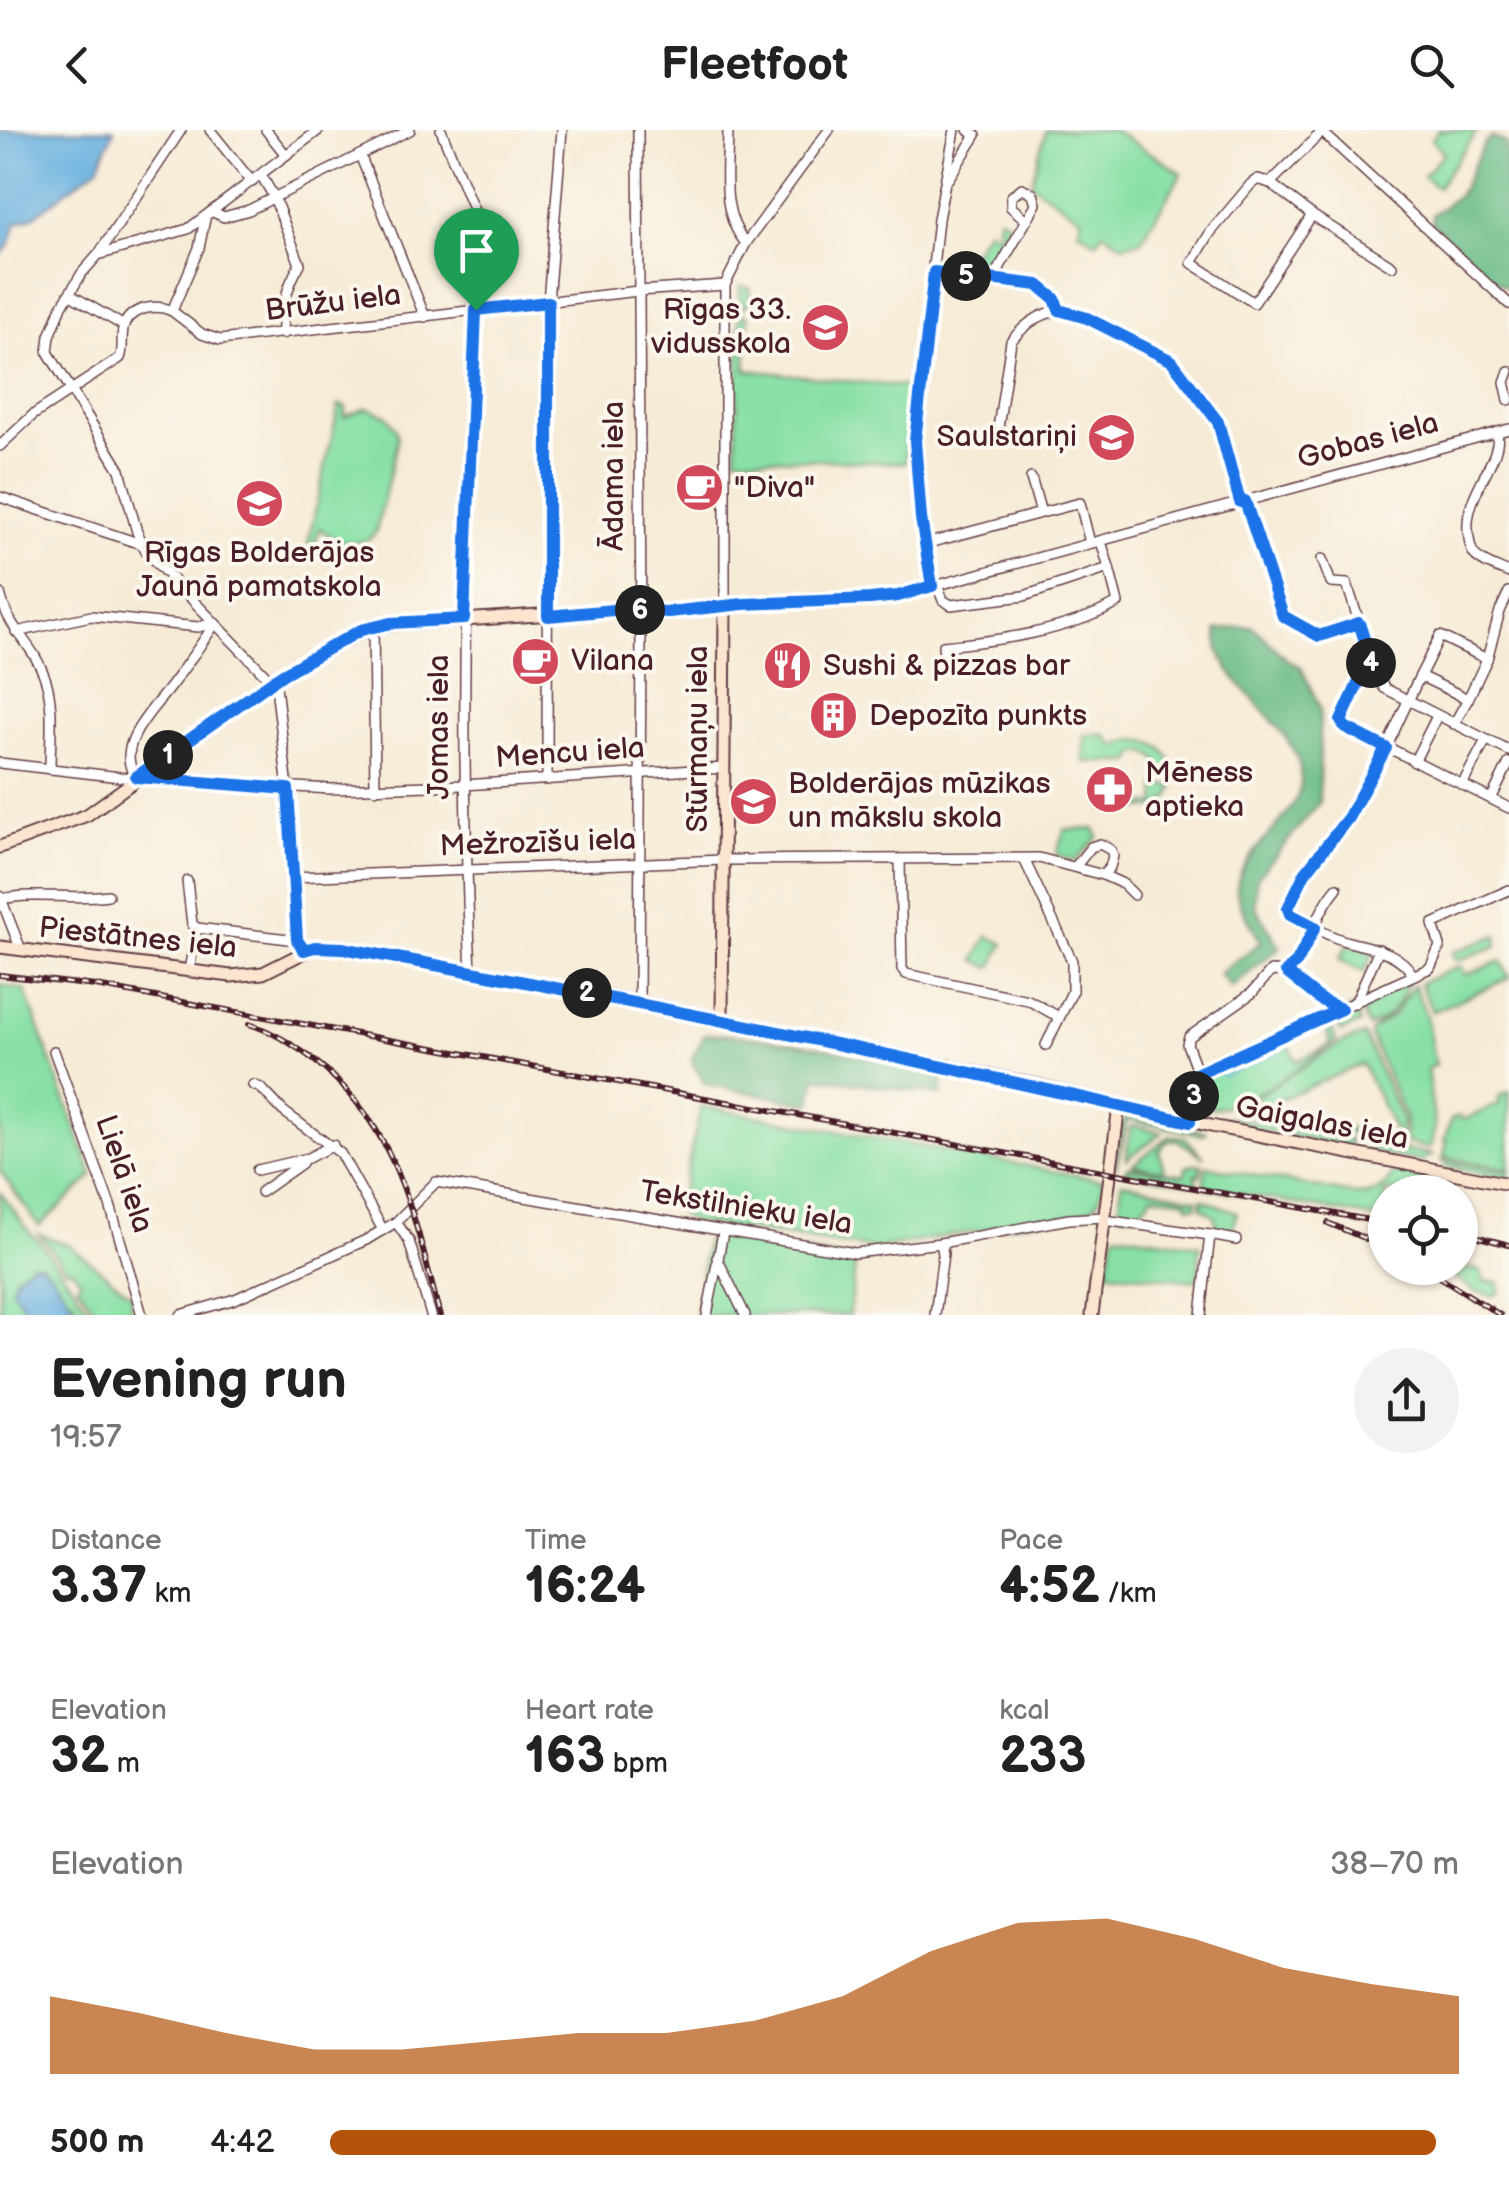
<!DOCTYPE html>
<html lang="en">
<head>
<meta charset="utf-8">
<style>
  body { margin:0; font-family:"Balsamiq Sans",sans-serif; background:#f2f2f2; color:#222; height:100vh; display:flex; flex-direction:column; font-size:38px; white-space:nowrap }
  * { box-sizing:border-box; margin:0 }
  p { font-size:32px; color:#767676 }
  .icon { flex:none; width:55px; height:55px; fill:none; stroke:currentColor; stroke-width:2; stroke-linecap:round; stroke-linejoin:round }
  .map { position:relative; height:1185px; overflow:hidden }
  .side { display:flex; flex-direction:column; background:#fff; flex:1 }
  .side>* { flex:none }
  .controls { position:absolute; left:1368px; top:1045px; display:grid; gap:20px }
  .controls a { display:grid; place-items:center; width:110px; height:110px; border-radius:50%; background:#fff; box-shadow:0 2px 8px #0004; font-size:50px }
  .pin { position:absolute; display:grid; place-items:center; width:85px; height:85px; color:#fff; margin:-102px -42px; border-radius:50% 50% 50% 0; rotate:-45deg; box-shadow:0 0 10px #0007 }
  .pin .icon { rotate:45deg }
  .km { position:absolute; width:50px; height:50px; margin:-25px; border-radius:50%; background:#222; color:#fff; font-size:28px; line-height:50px; text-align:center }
  .round { display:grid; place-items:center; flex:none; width:105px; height:105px; border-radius:52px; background:#f2f2f2 }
  .overview { display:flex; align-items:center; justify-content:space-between; height:170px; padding:0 50px }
  h1 { font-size:55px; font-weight:600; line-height:75px }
  .figures { display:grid; grid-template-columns:repeat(3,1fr); gap:15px; height:170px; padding:10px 50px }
  .figures div { display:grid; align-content:center }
  .figures b { font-size:50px; font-weight:600 }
  .figures small { font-size:28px; font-weight:400 }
  .figures p { font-size:28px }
  .chart { height:280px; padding:20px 50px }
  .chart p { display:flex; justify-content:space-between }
  .chart svg { width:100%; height:180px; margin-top:10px; fill:#b45309; opacity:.7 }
  ul { padding:0 50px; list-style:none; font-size:32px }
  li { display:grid; grid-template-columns:160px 120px 1fr; align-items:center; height:75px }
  li i { height:25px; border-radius:12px; background:#b45309 }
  header { display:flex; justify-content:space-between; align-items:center; height:130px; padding:0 50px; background:#fff; font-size:45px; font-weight:600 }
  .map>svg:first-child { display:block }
  .green { fill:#88e0a5; stroke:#698068; stroke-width:2.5 }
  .forest { fill:#6ebe8a; stroke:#5c6e5a; stroke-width:2.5 }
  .water { fill:#68b1e0; stroke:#596886; stroke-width:2.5 }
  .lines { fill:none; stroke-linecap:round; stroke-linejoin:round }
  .stream { stroke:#68b1e0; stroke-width:2.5 }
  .street-casing { stroke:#643e45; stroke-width:12 }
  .secondary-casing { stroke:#643e45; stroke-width:15 }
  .street { stroke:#fff; stroke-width:9 }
  .secondary { stroke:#fbe5cf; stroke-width:11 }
  .rail-casing { stroke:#4a1f2b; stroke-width:6 }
  .rail { stroke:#fbf7ec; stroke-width:2.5; stroke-dasharray:8; stroke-linecap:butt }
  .route-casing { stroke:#fff; stroke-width:20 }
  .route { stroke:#1a73e8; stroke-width:12 }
  .labels { text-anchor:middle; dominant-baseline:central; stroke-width:8; stroke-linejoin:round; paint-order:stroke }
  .street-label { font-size:30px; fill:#4a1f2b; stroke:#fbf7ec }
  .poi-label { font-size:30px; fill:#4a1f2b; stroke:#fbf7ec; text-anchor:start }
</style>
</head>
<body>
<header><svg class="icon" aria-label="back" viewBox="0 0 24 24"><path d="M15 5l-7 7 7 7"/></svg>Fleetfoot<svg class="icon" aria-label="search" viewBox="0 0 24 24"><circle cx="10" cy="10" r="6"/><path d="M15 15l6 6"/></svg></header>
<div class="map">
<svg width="1509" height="1185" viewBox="0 0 1509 1185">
  <rect width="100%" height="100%" fill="#fbf7ec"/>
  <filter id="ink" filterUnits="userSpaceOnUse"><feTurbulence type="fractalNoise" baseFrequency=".01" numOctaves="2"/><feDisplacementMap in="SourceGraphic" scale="20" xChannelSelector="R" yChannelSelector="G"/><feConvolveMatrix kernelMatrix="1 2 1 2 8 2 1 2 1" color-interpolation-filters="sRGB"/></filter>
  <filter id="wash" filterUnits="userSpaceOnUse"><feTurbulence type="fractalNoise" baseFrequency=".0048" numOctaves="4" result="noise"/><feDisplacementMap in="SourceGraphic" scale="40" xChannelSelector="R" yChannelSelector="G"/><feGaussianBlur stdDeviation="2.25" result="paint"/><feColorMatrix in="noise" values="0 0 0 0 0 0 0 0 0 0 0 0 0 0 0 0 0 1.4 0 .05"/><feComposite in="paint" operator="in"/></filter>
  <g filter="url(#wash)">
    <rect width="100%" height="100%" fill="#f6ebd6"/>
    <g class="green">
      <path d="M1046 0H1113L1182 43 1141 111 1123 115 1103 102 1096 112 1078 100 1082 88 1031 54Z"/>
      <path d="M1439 0 1477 1 1437 58 1423 46 1444 23 1431 10Z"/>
      <path d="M1000 87 1011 94 989 129 993 137 986 142 970 141 972 123 987 99 997 104 1000 98 996 95Z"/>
      <path d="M740 156 750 158 749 176 742 175 741 184 748 186 746 240 906 257V333L736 327Z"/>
      <path d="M339 275 346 277 344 287 367 278 386 285 396 299 398 308 376 402C362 420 334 413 320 398L315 414 308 413Z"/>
      <path d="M1085 605H1106L1115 617C1141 601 1170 614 1175 645L1165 646 1158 642 1157 629 1146 622 1136 624 1131 632H1084Z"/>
      <path d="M1157 654 1174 656 1170 667 1158 678 1104 679 1110 665H1120V675L1156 674Z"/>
      <path d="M1064 700 1095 699 1098 707 1075 731 1060 726 1057 722Z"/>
      <path d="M1497 805V816L1456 831 1452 823Z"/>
      <path d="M988 806 1004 814 991 838 975 830Z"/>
      <path d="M1347 815 1374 822 1364 842 1339 830Z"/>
      <path d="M1501 831 1509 848 1432 882 1420 853 1461 836 1465 845Z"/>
      <path d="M1407 853C1403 872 1387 891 1368 897L1359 875Z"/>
      <path d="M0 855 25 860 93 1046 39 1096 0 1041Z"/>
      <path d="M1414 855 1426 885 1435 935 1427 939 1435 997 1431 1016 1426 1018 1405 1012V987L1370 905 1372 900 1393 885Z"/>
      <path d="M1355 877 1360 893 1341 902 1333 887Z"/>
      <path d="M1329 888 1336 912C1306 932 1235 989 1201 976L1206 946 1212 941 1285 909 1297 931 1331 915 1325 895Z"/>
      <path d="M1364 905 1402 989 1400 1011 1360 1006 1362 1000 1392 1005 1394 1000 1362 934 1274 972 1277 985 1355 999 1353 1004 1253 984 1254 973 1260 964 1343 912Z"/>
      <path d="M1509 962V1039L1444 1027 1446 1013 1444 1012 1451 989 1459 986 1463 990 1499 974V966Z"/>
      <path d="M701 976 1103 1050C1101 1075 1094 1080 1070 1085L875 1119 694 1092 683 1087 678 1081Z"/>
      <path d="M1128 985H1133L1206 1002 1203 1005 1128 989 1115 1040 1123 990Z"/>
      <path d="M1220 988H1238L1352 1010 1347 1017 1216 992Z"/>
      <path d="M1135 995 1162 1003 1126 1029 1130 999Z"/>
      <path d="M1170 1006 1184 1007 1204 1027 1176 1009 1166 1012 1159 1021 1164 1041 1132 1035Z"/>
      <path d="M1375 1014 1432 1025 1421 1032 1368 1021 1371 1015Z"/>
      <path d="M1442 1030 1509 1042V1049L1448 1037Z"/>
      <path d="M1194 1034 1202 1035 1200 1045 1195 1044 1198 1055 1124 1042 1127 1037 1184 1045 1187 1036Z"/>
      <path d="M1206 1036 1357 1065C1377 1065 1389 1057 1395 1038L1438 1045 1433 1062H1385V1090L1203 1057Z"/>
      <path d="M1122 1052 1197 1069 1196 1076 1188 1075 1187 1070 1151 1065 1149 1071 1136 1084H1122L1119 1079Z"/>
      <path d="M0 1062 33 1107H36L94 1185H78L74 1172 32 1133 15 1151 12 1158 30 1185H0Z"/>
      <path d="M1202 1069 1237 1082 1232 1101 1218 1099 1214 1086 1201 1077Z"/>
      <path d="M1117 1103 1200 1115 1198 1151 1107 1142 1114 1105Z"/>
      <path d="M39 1104 69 1115 132 1165 129 1184 100 1185 77 1155 81 1151 72 1139H66Z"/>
      <path d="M707 1105 856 1129 849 1185H696Z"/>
      <path d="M1471 1138 1481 1142 1484 1151 1498 1152 1500 1161 1494 1166 1474 1161 1450 1144Z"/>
    </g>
    <g class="forest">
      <path d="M1492 7 1506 13 1509 157 1498 153 1432 94 1433 84 1459 65 1485 12Z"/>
      <path d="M1252 496 1289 531 1301 537 1320 578 1319 673 1257 748 1255 776 1280 817 1231 858 1219 844 1261 812C1254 798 1239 778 1237 763 1234 722 1299 690 1301 652 1304 604 1237 566 1220 523 1217 517 1218 507 1217 500Z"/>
      <path d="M705 904C776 905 874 926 943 946L941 965 816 947 811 974 705 954 691 930Z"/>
    </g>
    <g class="water">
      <path d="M0 0H114L98 37 33 87 16 93 9 116 0 125Z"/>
      <path d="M32 1133 41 1134C57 1149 69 1167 78 1185H30L12 1158 16 1146Z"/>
    </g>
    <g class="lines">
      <path class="stream" d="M1222 946 1281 921"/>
    </g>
  </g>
  <g filter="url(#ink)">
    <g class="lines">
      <defs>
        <g id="street">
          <path d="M210 0 252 52"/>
          <path d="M266 0 286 25"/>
          <path d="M441 0 477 88 479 124C466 363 459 602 471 842"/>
          <path d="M638 0 641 498 639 872"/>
          <path d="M728 0C728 38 719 83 746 113"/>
          <path d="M829 0 746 113 725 155V477L898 466 1509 299"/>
          <path d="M1320 0 1509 174"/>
          <path d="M1322 2 1270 53 1312 85 1392 136"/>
          <path d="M360 25 425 187"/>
          <path d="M261 45 274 67 300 134C286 158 282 176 283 204"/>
          <path d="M948 49 976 5 968 0"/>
          <path d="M1270 53 1258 49 1251 54 1210 103 1192 133 1254 173 1312 85"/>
          <path d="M213 82 224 87 249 80 410 0"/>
          <path d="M205 89 199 118 172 181 202 204 220 210 638 161 725 155"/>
          <path d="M100 122 181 0"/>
          <path d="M934 143 1038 155 1055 169 1059 180"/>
          <path d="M993 149 1036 74 1033 64 1022 58 1011 67V77L1026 90"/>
          <path d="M69 164 124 196"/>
          <path d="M1509 241 1505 252 1509 270"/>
          <path d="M998 298 1011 211C1027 192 1047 177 1072 182 1130 203 1188 232 1217 290 1229 314 1233 346 1240 372"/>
          <path d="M1497 302C1503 329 1465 363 1468 400 1469 408 1469 417 1474 424 1481 433 1498 438 1509 443"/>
          <path d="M0 316 33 285 120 228C125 217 119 205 125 193 133 177 157 174 172 181"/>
          <path d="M0 367 141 414"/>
          <path d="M1245 371 1285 488 1319 506 1359 493"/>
          <path d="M1041 383 1080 373 1090 413"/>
          <path d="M925 414 1041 383 1031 348"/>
          <path d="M1322 429 1331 453 1347 454 1372 533 1384 558 1509 621"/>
          <path d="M937 455 943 470 951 475 1024 466 1109 438 1101 411"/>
          <path d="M932 457 921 388 915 311 938 89 955 0"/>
          <path d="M0 463C8 500 32 512 44 545 55 573 50 609 50 639"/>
          <path d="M373 496 375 659"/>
          <path d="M16 502 91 486 198 497 215 493"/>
          <path d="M945 532 943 516C1003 510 1064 502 1118 473L1109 438"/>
          <path d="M1372 533C1359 549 1341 575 1343 595L1509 678"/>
          <path d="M1420 546 1440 506 1487 529"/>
          <path d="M1454 594 1468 569"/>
          <path d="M1414 632 1437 586"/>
          <path d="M0 633 120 647 331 659 463 655 724 638"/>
          <path d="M136 647C112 615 156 577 173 553 187 534 201 515 214 495"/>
          <path d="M547 650 548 172 562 0"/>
          <path d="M1462 655 1486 610"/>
          <path d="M1491 669 1509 633"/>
          <path d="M1024 729 1072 831V862L1046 915"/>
          <path d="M900 730 902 839 906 844 1028 870 1059 887"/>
          <path d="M1075 737 1091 717 1100 714 1111 720 1113 726 1110 737 1103 745"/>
          <path d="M293 747 723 730 1039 728 1103 745 1123 754 1134 765"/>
          <path d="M187 751 192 794 197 798 297 810 304 820"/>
          <path d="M0 766 21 820"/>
          <path d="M1 769C37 762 72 770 108 765"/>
          <path d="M297 810 288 659 276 556 147 423 137 402 120 340 48 222 50 206 62 176 82 143 98 125 188 99 319 0"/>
          <path d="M189 840 197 798"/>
          <path d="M1286 842 1321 870 1341 879"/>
          <path d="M1413 845C1398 819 1368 818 1342 810 1324 804 1307 793 1290 785L1288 778C1307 741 1327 719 1349 686 1378 642 1397 592 1420 546L1468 569 1487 529 1500 481 1509 462"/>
          <path d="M1355 873 1379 819"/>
          <path d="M54 921 110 1075 142 1185"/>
          <path d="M1198 943 1430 838 1440 816 1433 794 1509 760"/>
          <path d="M253 955 261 958 283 981 340 1023 383 1100"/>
          <path d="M1190 992 1198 943 1187 914 1189 907 1252 863 1271 841 1286 842C1310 819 1315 783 1337 758"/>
          <path d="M257 1040 308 1028 333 1015"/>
          <path d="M261 1062 302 1033"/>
          <path d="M1104 1090 1210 1105 1201 1185"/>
          <path d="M396 1092 409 1111 431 1185"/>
          <path d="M1210 1105 1236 1110"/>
          <path d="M717 1128 745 1185"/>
          <path d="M181 1185 235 1169 366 1110 396 1092 436 1052 855 1123 941 1113 1069 1089 1104 1087"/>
          <path d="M707 1185 723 1103"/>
          <path d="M935 1185 943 1124 941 1113"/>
        </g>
        <g id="secondary">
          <path d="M0 717 87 685 283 544 373 496 613 480 669 482 725 477 722 890"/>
          <path d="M0 817 231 846 263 843 315 817 342 818 639 872 1033 954 1211 996 1509 1054"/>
          <path d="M1092 1185 1119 976"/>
        </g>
      </defs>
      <use href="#street" class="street-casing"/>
      <use href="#secondary" class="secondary-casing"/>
      <use href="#street" class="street"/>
      <use href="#secondary" class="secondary"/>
      <defs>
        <g id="rail">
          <path d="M0 845 96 856 1385 1093"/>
          <path d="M249 894C271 901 291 913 310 927 398 993 413 1085 440 1185"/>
          <path d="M1328 1093 1385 1117"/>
          <path d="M1460 1102 1509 1115"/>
          <path d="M1426 1138 1500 1185"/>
        </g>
      </defs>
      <use href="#rail" class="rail-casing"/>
      <use href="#rail" class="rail"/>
    </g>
  </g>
  <g class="lines" filter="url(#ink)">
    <defs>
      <path id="route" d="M934 142 1038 155 1055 169 1059 180 1087 188 1172 231 1218 292 1240 372 1245 371 1283 486 1319 506 1359 493 1372 533 1361 547 1341 591 1345 597 1386 618 1348 688 1305 743 1288 778 1290 784 1315 797 1297 832 1286 842 1321 870 1341 879 1198 943 1190 992C909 927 626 869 342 818L315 817 304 820 297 810 288 659 136 647 283 544 361 500 391 493 464 489 476 180 548 172V486L613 480 669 482 743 474 870 469 898 466 932 456 921 388 915 311Z"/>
    </defs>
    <use href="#route" class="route-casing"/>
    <use href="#route" class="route"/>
  </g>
  <defs>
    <symbol id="school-disc" viewBox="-11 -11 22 22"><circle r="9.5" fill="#d1495b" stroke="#fbf7ec"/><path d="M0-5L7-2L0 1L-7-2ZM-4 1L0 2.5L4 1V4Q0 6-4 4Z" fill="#fff"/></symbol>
    <symbol id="cafe-disc" viewBox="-11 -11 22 22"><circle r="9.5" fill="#d1495b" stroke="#fbf7ec"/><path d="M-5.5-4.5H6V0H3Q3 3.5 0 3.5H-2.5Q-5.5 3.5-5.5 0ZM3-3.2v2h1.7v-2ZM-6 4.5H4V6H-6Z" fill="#fff"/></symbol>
    <symbol id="restaurant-disc" viewBox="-11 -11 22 22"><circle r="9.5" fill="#d1495b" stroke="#fbf7ec"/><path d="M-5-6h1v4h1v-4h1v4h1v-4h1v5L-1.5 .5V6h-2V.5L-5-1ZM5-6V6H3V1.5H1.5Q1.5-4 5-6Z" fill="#fff"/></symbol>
    <symbol id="building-disc" viewBox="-11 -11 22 22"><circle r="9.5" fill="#d1495b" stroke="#fbf7ec"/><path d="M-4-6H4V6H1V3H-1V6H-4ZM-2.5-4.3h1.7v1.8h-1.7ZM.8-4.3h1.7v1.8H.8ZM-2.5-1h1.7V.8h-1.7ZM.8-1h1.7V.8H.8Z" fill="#fff"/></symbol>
    <symbol id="pharmacy-disc" viewBox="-11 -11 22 22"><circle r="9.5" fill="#d1495b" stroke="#fbf7ec"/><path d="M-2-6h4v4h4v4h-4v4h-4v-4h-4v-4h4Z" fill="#fff"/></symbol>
  </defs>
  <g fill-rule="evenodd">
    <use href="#school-disc" x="798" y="170" width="55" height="55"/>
    <use href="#school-disc" x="1084" y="280" width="55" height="55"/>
    <use href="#cafe-disc" x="672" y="330" width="55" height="55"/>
    <use href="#school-disc" x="232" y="346" width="55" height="55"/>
    <use href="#cafe-disc" x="508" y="504" width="55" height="55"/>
    <use href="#restaurant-disc" x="760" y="508" width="55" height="55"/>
    <use href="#building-disc" x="806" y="558" width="55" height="55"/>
    <use href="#pharmacy-disc" x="1082" y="632" width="55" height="55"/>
    <use href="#school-disc" x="726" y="644" width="55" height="55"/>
  </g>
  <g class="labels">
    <g class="street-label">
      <text transform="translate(333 173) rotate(-7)">Brūžu iela</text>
      <text transform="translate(1368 311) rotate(-15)">Gobas iela</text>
      <text transform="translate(614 346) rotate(-90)">Ādama iela</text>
      <text transform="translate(439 597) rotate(-90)">Jomas iela</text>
      <text transform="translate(698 609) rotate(-90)">Stūrmaņu iela</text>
      <text transform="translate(570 623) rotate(-4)">Mencu iela</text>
      <text transform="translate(538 713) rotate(-2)">Mežrozīšu iela</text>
      <text transform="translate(138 808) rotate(6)">Piestātnes iela</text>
      <text transform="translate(1322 993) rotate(11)">Gaigalas iela</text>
      <text transform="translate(124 1044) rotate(71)">Lielā iela</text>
      <text transform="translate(746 1078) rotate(9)">Tekstilnieku iela</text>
    </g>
    <g class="poi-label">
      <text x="791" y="180" text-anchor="end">Rīgas 33.<tspan x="791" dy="34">vidusskola</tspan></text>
      <text x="1077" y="307" text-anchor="end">Saulstariņi</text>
      <text x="734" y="358">"Diva"</text>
      <text x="259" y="423" text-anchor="middle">Rīgas Bolderājas<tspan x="259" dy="34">Jaunā pamatskola</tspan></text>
      <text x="571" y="531">Vilana</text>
      <text x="823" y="536">Sushi &amp; pizzas bar</text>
      <text x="869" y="586">Depozīta punkts</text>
      <text x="1145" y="643">Mēness<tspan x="1145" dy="34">aptieka</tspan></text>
      <text x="788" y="654">Bolderājas mūzikas<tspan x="788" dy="34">un mākslu skola</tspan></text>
    </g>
  </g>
</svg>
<div class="controls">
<a><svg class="icon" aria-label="locate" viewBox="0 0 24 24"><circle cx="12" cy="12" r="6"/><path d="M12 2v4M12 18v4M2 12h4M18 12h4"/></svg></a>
</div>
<div class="pin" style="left:476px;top:180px;background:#1e9e55"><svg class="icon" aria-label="arrive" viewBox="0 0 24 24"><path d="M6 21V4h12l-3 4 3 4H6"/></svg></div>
<b class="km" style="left:168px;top:625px">1</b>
<b class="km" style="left:587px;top:863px">2</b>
<b class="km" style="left:1194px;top:966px">3</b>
<b class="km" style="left:1371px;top:533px">4</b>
<b class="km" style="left:966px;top:146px">5</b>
<b class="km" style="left:640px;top:480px">6</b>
</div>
<section class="side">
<div class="overview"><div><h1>Evening run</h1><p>19:57</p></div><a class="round"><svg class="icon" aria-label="share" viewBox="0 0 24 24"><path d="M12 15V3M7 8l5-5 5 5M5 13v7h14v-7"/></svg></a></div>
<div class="figures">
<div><p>Distance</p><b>3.37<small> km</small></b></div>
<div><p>Time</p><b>16:24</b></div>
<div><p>Pace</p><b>4:52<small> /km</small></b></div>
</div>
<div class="figures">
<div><p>Elevation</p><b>32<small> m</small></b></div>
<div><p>Heart rate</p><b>163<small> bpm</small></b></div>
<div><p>kcal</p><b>233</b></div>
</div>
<div class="chart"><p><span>Elevation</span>38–70 m</p>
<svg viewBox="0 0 160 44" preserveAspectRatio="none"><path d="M0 44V25L10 29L20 34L30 38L40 38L50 36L60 34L70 34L80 31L90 25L100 14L110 7L120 6L130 11L140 18L150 22L160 25V44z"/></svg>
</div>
<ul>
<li><b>500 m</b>4:42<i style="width:98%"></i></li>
</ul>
</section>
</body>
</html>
